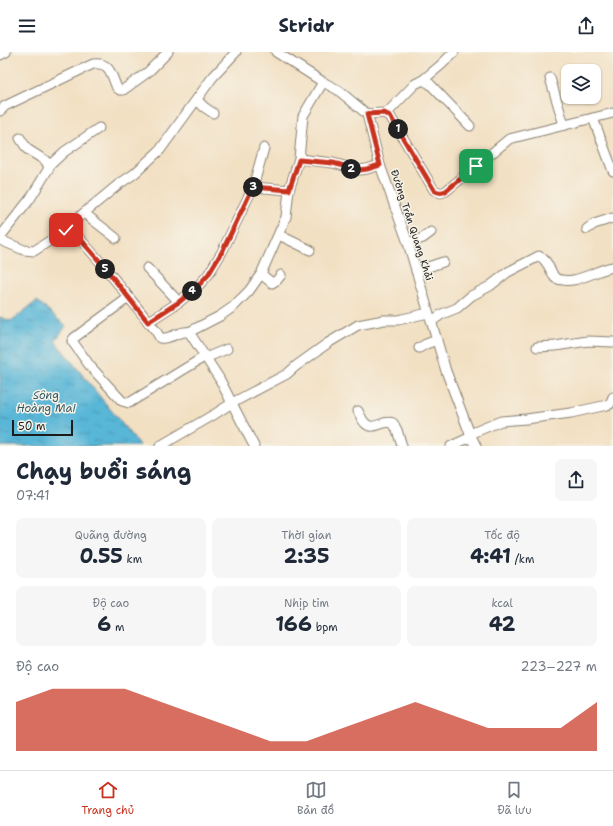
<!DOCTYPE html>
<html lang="vi">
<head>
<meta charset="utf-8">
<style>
  body { margin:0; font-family:"Shantell Sans",sans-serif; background:#f6f6f7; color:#1f2937; height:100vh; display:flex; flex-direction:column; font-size:15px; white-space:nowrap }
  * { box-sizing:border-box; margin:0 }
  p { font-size:13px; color:#747a83 }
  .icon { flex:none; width:22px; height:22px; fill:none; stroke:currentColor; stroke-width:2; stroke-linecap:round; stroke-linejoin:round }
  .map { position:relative; height:394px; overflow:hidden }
  .sheet { display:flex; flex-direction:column; background:#fff; flex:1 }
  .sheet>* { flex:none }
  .tools { position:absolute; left:561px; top:12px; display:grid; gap:8px }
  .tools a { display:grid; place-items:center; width:40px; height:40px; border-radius:8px; background:#fff; box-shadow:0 1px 3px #0004; font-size:20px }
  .scale { position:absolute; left:12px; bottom:10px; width:61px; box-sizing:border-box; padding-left:4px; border:2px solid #1c1c1c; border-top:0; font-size:11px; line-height:14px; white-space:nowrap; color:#1c1c1c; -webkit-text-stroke:3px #f7f3e8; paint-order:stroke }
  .pin { position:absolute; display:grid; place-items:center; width:34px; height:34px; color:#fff; margin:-17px; border-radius:8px; box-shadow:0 2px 6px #0006 }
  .km { position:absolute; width:20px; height:20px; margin:-10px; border-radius:50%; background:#222; color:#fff; font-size:11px; line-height:20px; text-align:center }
  .round { display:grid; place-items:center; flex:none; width:42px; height:42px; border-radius:8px; background:#f6f6f7 }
  .summary { display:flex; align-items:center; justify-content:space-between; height:68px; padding:0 16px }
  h1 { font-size:22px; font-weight:700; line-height:30px }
  .metrics { display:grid; grid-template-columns:repeat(3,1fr); gap:6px; height:68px; padding:4px 16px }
  .metrics div { display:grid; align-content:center; border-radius:8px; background:#f6f6f7; text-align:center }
  .metrics b { font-size:20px; font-weight:700 }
  .metrics small { font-size:11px; font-weight:400 }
  .metrics p { font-size:11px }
  .chart { height:112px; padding:8px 16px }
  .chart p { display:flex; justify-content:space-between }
  .chart svg { width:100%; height:72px; margin-top:4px; fill:#c8321e; opacity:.7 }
  header { display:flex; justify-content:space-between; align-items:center; height:52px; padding:0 16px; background:#fff; font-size:18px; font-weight:700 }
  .menu { display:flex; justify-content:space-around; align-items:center; height:56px; border-top:1px solid #e0e1e3; background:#fff; font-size:11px; color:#747a83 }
  .menu a { display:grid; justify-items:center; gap:2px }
  .menu .current { color:#c8321e }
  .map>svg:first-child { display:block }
  .water { fill:url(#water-ripples); stroke:#3a697a }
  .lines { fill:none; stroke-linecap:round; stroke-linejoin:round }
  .minor-casing { stroke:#877e70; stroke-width:11 }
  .minor { stroke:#fff; stroke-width:9 }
  .route-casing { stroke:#fff; stroke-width:8 }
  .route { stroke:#c8321e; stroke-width:5 }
  .labels { text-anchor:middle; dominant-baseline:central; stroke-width:3; stroke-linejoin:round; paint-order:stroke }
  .street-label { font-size:10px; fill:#1c1c1c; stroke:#f7f3e8 }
  .water-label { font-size:11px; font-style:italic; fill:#345a67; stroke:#f7f3e8 }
</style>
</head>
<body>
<header><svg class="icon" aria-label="menu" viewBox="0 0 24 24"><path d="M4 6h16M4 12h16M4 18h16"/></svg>Stridr<svg class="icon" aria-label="share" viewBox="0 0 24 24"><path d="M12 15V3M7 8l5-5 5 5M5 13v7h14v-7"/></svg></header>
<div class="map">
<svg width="613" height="394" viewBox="0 0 613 394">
  <defs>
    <pattern id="water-ripples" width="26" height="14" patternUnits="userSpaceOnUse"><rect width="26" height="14" fill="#59b6d7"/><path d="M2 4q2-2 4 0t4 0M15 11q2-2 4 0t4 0" fill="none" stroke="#4993ae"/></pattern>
  </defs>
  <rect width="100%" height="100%" fill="#f7f3e8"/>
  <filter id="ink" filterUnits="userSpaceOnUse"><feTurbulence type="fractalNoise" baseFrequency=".025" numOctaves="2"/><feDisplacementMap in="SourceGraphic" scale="8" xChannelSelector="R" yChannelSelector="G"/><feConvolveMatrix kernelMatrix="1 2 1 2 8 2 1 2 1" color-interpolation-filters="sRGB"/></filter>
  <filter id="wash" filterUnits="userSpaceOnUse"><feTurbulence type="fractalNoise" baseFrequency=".012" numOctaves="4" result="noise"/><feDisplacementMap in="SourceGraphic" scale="16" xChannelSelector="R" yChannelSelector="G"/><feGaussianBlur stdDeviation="0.9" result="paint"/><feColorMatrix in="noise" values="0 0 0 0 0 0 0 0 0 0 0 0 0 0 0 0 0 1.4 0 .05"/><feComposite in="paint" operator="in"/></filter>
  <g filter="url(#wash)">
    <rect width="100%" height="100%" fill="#f2e0c3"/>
    <path class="water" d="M37 249 66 274 55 289 140 394H0V265L11 269Z"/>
  </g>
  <g filter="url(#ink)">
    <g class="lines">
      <defs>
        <g id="minor">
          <path d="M276 0 323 30 338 38 367 62 380 113 408 191 446 319 470 382 476 394"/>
          <path d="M0 3 6 0"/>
          <path d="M550 26 564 73"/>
          <path d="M423 28 441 13 454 0"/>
          <path d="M197 48 204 55 213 61"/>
          <path d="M0 59 5 54 93 12C111 10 111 23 117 36L120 38H123L148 20 168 0"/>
          <path d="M367 62 384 61 390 64 434 138 441 141 446 139 509 87 613 61"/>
          <path d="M386 62 415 32 423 28 430 32 470 74"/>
          <path d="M593 66 613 119"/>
          <path d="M299 107 333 111 359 118 367 117 380 113"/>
          <path d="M49 114 64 100 99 76"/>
          <path d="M253 135 264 96"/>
          <path d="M84 161 116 186"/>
          <path d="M587 177 594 172 613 166"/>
          <path d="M66 178 73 170 119 132 134 122 160 98 212 26 236 0"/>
          <path d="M279 183 310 198"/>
          <path d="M0 185 30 147 49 116 46 109 27 97 20 86"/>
          <path d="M0 188 24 198 34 199 66 178H70L74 180 102 212 156 279 160 286C171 288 179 278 189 280L219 326 254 394"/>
          <path d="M408 191 423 186 431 180"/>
          <path d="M147 216 179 250"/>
          <path d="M416 219 443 210"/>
          <path d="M261 222 272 231 277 228 281 223"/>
          <path d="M128 246 74 286 72 289 90 314 122 349 129 351 204 305"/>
          <path d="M432 269 442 262 457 256 471 244 490 234 508 220 539 204C548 208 550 219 555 226 574 235 594 218 613 215"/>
          <path d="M148 270 179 250 196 236 208 223 222 200 253 135 289 138"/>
          <path d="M189 280 220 264 233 255 249 239 261 222 286 165 289 138 299 107 303 64 323 30"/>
          <path d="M537 295 555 294 588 289 613 290"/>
          <path d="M419 296 426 292 437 288"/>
          <path d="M207 307 210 304 227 297"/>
          <path d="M358 359C360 363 362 368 365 371 373 380 383 367 393 371L397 378 402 394"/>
          <path d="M470 382 501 369 526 367 571 361 607 353 610 352 613 345"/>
          <path d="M160 394 215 362 232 351 287 322 296 314 328 291 358 273 384 268H398L428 261"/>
          <path d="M451 394 471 385"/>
        </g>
      </defs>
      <use href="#minor" class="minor-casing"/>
      <use href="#minor" class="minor"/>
    </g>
  </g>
  <g class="lines" filter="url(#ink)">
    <defs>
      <path id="route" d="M66 178H70L74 180 102 212 148 270 179 250 196 236 208 223 222 200 253 135 289 138 299 108 333 111 359 118 367 117 380 113 367 62 384 61 390 64 434 138C438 141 442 141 446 139L476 114"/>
    </defs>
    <use href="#route" class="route-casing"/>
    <use href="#route" class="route"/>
  </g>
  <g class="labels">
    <g class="street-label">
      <text transform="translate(412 173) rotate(72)">Đường Trần Quang Khải</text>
    </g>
    <g class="water-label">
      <text x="46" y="343">Sông<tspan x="46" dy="13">Hoàng Mai</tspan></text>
    </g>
  </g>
</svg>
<div class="tools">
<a><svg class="icon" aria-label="layers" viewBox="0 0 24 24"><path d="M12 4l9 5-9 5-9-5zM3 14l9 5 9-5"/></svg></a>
</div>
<div class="scale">50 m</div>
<div class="pin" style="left:476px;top:114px;background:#1e9e55"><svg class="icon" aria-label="arrive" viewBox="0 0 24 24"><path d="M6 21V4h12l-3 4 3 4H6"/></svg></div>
<div class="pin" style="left:66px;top:178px;background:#d93025"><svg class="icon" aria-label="check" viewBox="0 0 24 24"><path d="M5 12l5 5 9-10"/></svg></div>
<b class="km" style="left:398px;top:77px">1</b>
<b class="km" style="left:351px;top:117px">2</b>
<b class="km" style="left:253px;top:135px">3</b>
<b class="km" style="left:192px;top:239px">4</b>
<b class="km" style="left:105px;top:217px">5</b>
</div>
<section class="sheet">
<div class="summary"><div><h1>Chạy buổi sáng</h1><p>07:41</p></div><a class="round"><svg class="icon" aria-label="share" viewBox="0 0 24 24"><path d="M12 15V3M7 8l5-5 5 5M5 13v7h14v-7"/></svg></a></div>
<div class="metrics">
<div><p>Quãng đường</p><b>0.55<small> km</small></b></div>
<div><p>Thời gian</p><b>2:35</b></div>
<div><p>Tốc độ</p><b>4:41<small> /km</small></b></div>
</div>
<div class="metrics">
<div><p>Độ cao</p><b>6<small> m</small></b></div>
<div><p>Nhịp tim</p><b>166<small> bpm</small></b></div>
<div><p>kcal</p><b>42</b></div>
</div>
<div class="chart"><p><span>Độ cao</span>223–227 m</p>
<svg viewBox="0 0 160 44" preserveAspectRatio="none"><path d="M0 44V14L10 6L20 6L30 6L40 14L50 22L60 30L70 38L80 38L90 30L100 22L110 14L120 22L130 30L140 30L150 30L160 14V44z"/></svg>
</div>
</section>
<nav class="menu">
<a class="current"><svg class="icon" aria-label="home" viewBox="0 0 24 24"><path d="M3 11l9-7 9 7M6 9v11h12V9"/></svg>Trang chủ</a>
<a><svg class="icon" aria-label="map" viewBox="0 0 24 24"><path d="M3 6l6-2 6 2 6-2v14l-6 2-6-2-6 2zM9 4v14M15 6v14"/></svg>Bản đồ</a>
<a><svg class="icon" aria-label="saved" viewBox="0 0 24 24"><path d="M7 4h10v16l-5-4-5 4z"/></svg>Đã lưu</a>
</nav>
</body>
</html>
